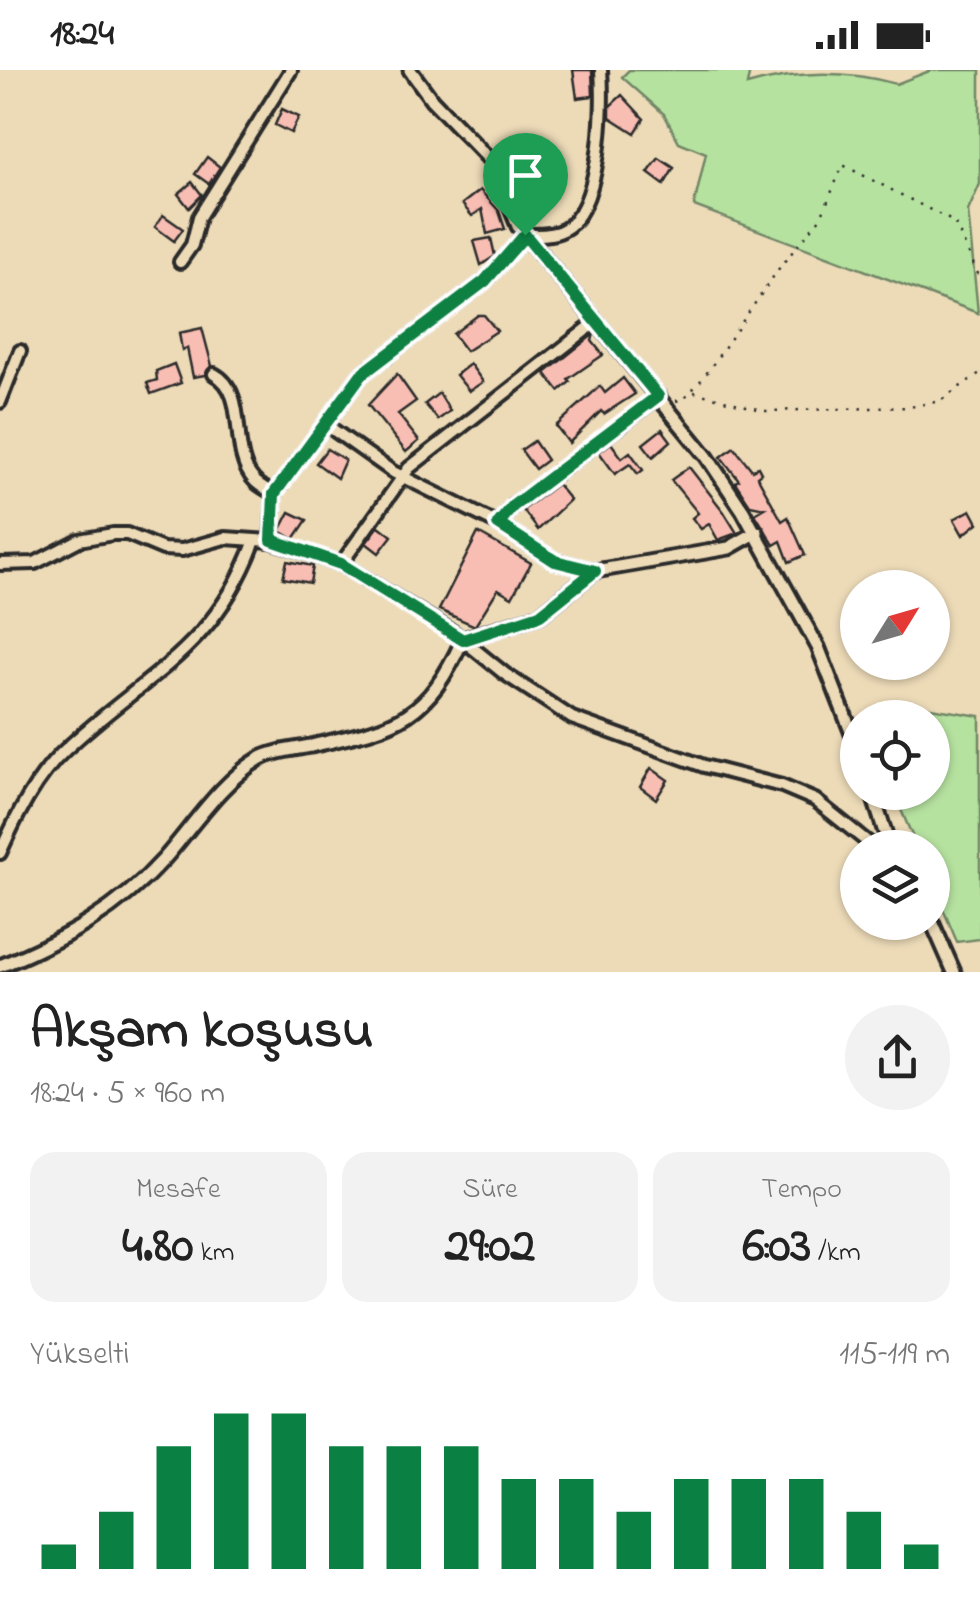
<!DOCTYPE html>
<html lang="tr">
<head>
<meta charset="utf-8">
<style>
  body { margin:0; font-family:"Indie Flower",sans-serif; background:#f2f2f2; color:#222; height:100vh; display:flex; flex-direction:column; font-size:38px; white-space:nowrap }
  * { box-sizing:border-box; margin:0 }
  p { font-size:32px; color:#767676 }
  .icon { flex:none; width:55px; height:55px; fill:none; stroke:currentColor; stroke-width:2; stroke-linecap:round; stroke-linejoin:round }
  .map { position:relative; height:902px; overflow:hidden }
  .panel { display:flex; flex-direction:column; background:#fff; flex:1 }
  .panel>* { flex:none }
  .needle { width:65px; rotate:53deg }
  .buttons { position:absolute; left:840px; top:500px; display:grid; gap:20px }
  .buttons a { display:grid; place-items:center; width:110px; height:110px; border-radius:50%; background:#fff; box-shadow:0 2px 8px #0004; font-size:50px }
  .pin { position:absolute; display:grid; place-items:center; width:85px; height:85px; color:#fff; margin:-102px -42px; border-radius:50% 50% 50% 0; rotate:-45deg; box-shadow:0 0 10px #0007 }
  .pin .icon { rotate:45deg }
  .round { display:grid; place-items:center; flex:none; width:105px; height:105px; border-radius:52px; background:#f2f2f2 }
  .head { display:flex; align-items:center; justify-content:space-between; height:170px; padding:0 30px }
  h1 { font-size:55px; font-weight:700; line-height:75px }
  .stats { display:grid; grid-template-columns:repeat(3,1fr); gap:15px; height:170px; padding:10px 30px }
  .stats div { display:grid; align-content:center; border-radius:25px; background:#f2f2f2; text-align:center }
  .stats b { font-size:50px; font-weight:700 }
  .stats small { font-size:28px; font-weight:400 }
  .stats p { font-size:28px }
  .chart { height:280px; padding:20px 30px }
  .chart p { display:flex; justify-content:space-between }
  .chart svg { width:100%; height:180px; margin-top:10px; stroke:#0b8043; stroke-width:6 }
  .status { display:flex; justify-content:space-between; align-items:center; height:70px; padding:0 50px; background:#fff; direction:ltr }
  .status svg { height:28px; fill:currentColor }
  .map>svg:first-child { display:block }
  .green { fill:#b6e2a0; stroke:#708666; stroke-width:2.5 }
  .building { fill:#f9beb3; stroke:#2b2b2b; stroke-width:2.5 }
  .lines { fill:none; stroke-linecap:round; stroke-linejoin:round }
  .minor-casing { stroke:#2b2b2b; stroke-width:18 }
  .tertiary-casing { stroke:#2b2b2b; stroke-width:19 }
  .path { stroke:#2b2b2b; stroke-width:2.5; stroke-dasharray:2.5 8; stroke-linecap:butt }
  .minor { stroke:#eddbb8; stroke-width:10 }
  .tertiary { stroke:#eddbb8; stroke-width:11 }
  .route-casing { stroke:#fff; stroke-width:20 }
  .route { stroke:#0b8043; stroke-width:12 }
</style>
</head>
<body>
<div class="status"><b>18:24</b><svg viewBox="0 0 49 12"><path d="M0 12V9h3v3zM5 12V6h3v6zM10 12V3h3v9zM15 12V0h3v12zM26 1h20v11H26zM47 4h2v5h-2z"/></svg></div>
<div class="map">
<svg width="980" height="902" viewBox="0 0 980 902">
  <rect width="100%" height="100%" fill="#eddbb8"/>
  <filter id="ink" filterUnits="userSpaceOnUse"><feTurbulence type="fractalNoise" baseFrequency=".01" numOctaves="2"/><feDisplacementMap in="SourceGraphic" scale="20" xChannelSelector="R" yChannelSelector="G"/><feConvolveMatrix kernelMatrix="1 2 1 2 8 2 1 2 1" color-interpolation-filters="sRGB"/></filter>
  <g filter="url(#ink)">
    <g class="green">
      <path d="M629 0H750L747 15C798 0 847 0 896 14L932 0H980V114L968 141 978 243 694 136 706 83 679 72 664 44 622 7Z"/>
      <path d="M918 636 980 646V869L957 872 933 815 932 778 917 777 899 735 901 723 932 722V648L915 647Z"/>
    </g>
    <g class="building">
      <path d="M573 0H592L593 26 577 28Z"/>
      <path d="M622 25 644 49 635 63 610 47V36Z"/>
      <path d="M282 39 299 47 291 63 275 55Z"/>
      <path d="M207 87 220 97 209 114 195 104Z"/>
      <path d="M659 88 674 98 664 115 648 103Z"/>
      <path d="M192 112 202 125 189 138 178 124Z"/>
      <path d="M480 120 499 141 505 159 487 164 482 139 472 146 462 134Z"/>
      <path d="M163 145 183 159 174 171 155 157Z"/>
      <path d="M491 168 495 186 481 195 474 171Z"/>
      <path d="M478 245H484L497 261 466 281 453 264Z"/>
      <path d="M202 258 212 296 205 305 193 307 187 278 182 280 179 263Z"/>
      <path d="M594 264 592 271 603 285 568 309 570 312 559 321 545 303Z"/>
      <path d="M174 294 181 313 151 324 147 313 157 310 156 301Z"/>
      <path d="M470 294 483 312 469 321 456 305Z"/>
      <path d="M397 304 416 331 398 344 419 371 406 382 368 335Z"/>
      <path d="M623 308 635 324 604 344 601 341 569 373 556 356 600 316 605 323Z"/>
      <path d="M439 323 450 341 438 350 425 334Z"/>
      <path d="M662 359 671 371 653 387 643 374Z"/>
      <path d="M534 371 547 390 535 399 521 380Z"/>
      <path d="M611 373 622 388 630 382 643 400 638 404 630 394 615 404 599 382Z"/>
      <path d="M734 377 752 400 758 397 761 403 757 406 782 451 788 447 805 485 789 492 781 471 774 475 755 444 765 438 750 435 735 412 739 410 721 387Z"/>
      <path d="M327 379 345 390 337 408 316 393Z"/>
      <path d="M689 397 724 442 737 463 718 470 709 454 701 459 692 448 698 443 671 410Z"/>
      <path d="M557 414 570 430 538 460 523 440Z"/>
      <path d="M971 440 978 453 963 465 954 449Z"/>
      <path d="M290 442 307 450 294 469 280 461Z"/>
      <path d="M379 456 392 466 379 483 366 473Z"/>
      <path d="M478 463 531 493 512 527 498 519 475 556 439 540Z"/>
      <path d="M287 491 313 496 310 513 283 508Z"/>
      <path d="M651 698 668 710 656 729 640 717Z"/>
    </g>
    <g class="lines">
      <defs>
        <g id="minor">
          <path d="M180 192 192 175 199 147 291 0"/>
          <path d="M214 304C250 323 228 382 254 410 259 416 268 420 274 424"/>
          <path d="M0 332 20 281"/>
          <path d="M325 354 393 402 498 454 555 491 595 501"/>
          <path d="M498 454 513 436 659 326"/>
          <path d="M271 471 274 424 361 305 485 211 525 165C537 165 552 166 563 160 601 141 604 38 601 0"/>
          <path d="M0 494 35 493 79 470 113 464H127L163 479 182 480 225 468 271 471 341 494 453 562 505 604 572 648 704 696 782 716 815 730 875 778"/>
          <path d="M341 494 409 398 596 252"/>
          <path d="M0 783C16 747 36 707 65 680 143 606 213 582 254 473"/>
        </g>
        <g id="tertiary">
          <path d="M410 0 432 30 493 93 518 156 707 387 743 441 818 577 858 679"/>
          <path d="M872 722 890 778"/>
          <path d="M932 852 954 902"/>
          <path d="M0 896C64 870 118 840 164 789 193 756 221 712 259 689 273 681 295 679 311 676 396 656 425 653 463 569L540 545 595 501 729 478 757 462"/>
        </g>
      </defs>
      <use href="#minor" class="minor-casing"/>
      <use href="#tertiary" class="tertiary-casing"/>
      <g class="path">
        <path d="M694 322 765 341 910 337 940 331 980 303"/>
        <path d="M676 331 685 328 704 307 780 197 821 147 843 95 954 152 980 208"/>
      </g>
      <use href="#minor" class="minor"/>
      <use href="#tertiary" class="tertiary"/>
    </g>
  </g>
  <g class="lines" filter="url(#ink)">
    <defs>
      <path id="route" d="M525 165 658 326 513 436 498 454 555 491 595 501 540 545 463 570 341 494 272 470 274 424 361 305 485 211Z"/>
    </defs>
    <use href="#route" class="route-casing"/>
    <use href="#route" class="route"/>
  </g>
</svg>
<div class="buttons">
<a><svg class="needle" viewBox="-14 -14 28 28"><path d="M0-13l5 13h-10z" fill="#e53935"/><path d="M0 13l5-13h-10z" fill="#767676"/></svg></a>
<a><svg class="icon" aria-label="locate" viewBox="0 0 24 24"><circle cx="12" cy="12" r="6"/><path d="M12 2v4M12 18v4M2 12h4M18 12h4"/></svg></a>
<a><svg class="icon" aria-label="layers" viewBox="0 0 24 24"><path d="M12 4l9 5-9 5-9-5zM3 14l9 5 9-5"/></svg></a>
</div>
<div class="pin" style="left:525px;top:165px;background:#1e9e55"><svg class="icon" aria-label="arrive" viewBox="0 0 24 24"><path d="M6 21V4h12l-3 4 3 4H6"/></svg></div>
</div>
<section class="panel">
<div class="head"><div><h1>Akşam koşusu</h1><p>18:24 · 5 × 960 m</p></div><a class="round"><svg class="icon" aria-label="share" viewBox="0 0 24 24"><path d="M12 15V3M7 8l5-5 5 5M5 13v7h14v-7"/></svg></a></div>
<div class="stats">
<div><p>Mesafe</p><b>4.80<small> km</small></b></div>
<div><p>Süre</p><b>29:02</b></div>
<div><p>Tempo</p><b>6:03<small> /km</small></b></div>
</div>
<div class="chart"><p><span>Yükselti</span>115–119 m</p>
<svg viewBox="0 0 160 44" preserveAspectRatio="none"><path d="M5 44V38M15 44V30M25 44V14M35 44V6M45 44V6M55 44V14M65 44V14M75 44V14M85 44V22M95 44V22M105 44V30M115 44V22M125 44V22M135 44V22M145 44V30M155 44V38"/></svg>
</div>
</section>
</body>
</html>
